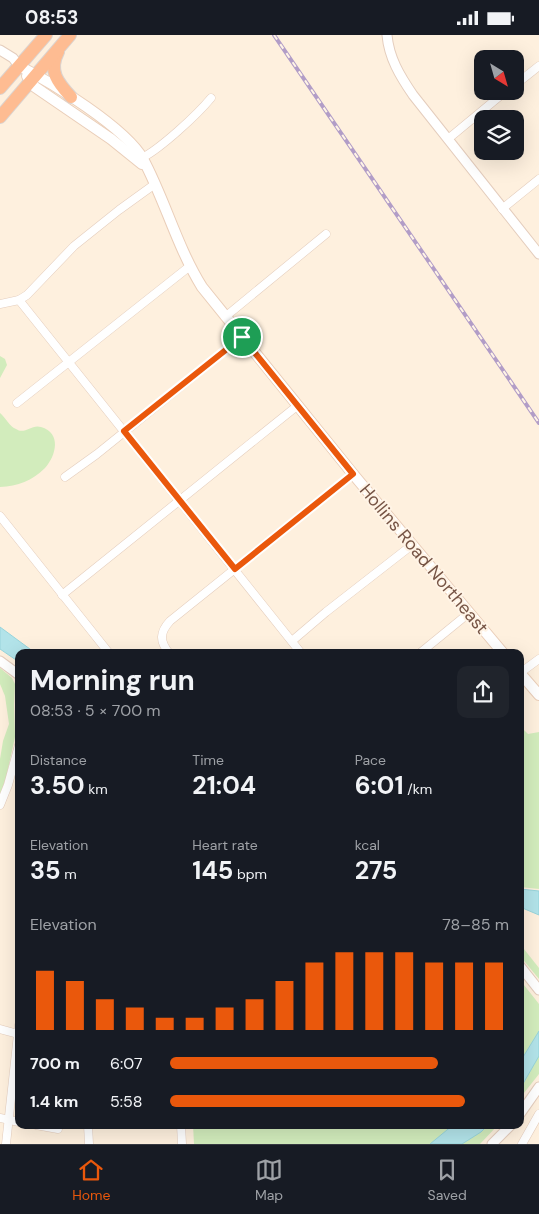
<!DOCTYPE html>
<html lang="en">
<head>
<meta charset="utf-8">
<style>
  body { margin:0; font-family:"DM Sans",sans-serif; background:#20242c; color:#f1f3f6; height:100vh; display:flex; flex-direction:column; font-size:19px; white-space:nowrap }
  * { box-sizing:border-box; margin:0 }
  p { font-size:16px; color:#9ea1a6 }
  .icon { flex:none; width:28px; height:28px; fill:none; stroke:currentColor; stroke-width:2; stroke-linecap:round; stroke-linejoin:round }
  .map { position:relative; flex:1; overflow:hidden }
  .side { position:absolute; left:15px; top:614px; width:509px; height:480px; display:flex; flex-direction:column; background:#171b24; border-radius:10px; box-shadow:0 5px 20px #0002 }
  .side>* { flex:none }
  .needle { width:32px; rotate:143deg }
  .fabs { position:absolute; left:474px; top:15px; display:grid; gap:10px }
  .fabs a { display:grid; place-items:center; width:50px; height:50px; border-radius:10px; background:#171b24; box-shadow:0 5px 20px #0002; font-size:25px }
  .pin { position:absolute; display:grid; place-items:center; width:42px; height:42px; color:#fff; margin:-21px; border:2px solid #fff; border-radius:50%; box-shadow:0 1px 5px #0007 }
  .round { display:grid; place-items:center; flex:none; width:52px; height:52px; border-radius:10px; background:#20242c }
  .head { display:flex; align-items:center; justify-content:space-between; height:85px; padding:0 15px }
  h1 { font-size:28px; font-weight:700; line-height:38px }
  .metrics { display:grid; grid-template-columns:repeat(3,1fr); gap:8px; height:85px; padding:5px 15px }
  .metrics div { display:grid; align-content:center }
  .metrics b { font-size:25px; font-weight:700 }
  .metrics small { font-size:14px; font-weight:400 }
  .metrics p { font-size:14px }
  .chart { height:140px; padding:10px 15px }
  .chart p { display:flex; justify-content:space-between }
  .chart svg { width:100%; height:90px; margin-top:5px; stroke:#ea580c; stroke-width:6 }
  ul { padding:0 15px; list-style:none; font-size:16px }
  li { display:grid; grid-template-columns:80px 60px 1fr; align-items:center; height:38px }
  li i { height:12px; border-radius:6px; background:#ea580c }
  .status { display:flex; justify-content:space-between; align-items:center; height:35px; padding:0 25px; background:#171b24; direction:ltr }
  .status svg { height:14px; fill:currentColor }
  .tabs { display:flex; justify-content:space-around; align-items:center; height:70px; border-top:1px solid #363941; background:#171b24; font-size:14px; color:#9ea1a6 }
  .tabs a { display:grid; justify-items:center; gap:2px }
  .tabs .current { color:#ea580c }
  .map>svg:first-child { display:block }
  .green { fill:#d2ecbc }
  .water { fill:#b2e3e9; stroke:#97d4db }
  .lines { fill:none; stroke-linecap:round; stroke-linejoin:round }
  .minor-casing { stroke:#e4cdbd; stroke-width:9 }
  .tertiary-casing { stroke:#e4cdbd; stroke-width:11 }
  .secondary-casing { stroke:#eaceb9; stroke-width:12 }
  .trunk-casing { stroke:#dbd3cf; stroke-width:14 }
  .minor { stroke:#fff; stroke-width:8 }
  .tertiary { stroke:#fff; stroke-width:9 }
  .secondary { stroke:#fff; stroke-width:10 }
  .trunk { stroke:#febc92; stroke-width:12 }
  .rail-casing { stroke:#b29dc7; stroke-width:4 }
  .rail { stroke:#fff4e6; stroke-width:2; stroke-dasharray:5.5; stroke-linecap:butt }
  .route-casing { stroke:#fff; stroke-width:10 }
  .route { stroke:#ea580c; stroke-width:6 }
  .labels { text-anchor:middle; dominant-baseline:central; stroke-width:4; stroke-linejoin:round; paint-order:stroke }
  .street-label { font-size:18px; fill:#765445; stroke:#fff4e6 }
</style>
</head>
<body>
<div class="status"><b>08:53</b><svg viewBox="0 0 49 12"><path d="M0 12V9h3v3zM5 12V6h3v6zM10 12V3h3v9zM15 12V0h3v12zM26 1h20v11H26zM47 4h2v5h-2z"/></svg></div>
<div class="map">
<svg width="539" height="1109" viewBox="0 0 539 1109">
  <rect width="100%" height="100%" fill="#fef0de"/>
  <g class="green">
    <path d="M0 321 5 324 7 330 0 343Z"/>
    <path d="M0 378C6 383 9 391 16 394 25 400 31 389 41 392 62 398 56 421 45 433 32 446 18 451 0 452Z"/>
    <path d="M0 633 12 643 15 649 14 670 15 702 6 743 0 760V724L3 706 9 689 5 661 0 649Z"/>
    <path d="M520 691 528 699 539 697V854L520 852Z"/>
    <path d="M520 909 539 933V944L520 921Z"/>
    <path d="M520 945 539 969V1039L520 1063Z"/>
    <path d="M193 1090H498L480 1109H194Z"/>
  </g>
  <g class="water">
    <path d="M0 592 34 617 19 618V627L0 614Z"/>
    <path d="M520 854 539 856V880L520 872Z"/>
    <path d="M539 996V1021L520 1054V1027Z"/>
    <path d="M453 1090H488L481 1097 462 1109H430Z"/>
  </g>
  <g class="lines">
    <defs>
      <g id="minor">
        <path d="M515 50 539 31"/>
        <path d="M448 104 506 56"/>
        <path d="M142 123C161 113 197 80 211 63"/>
        <path d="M502 174 539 144"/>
        <path d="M19 265 301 618"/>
        <path d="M0 269 19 265 27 260 74 211 119 175 155 149"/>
        <path d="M225 282 326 199"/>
        <path d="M17 368 190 231"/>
        <path d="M65 442 97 419 242 302"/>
        <path d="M0 481 109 618"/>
        <path d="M62 560 297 371"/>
        <path d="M292 606 326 577 412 510"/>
        <path d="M169 618C159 606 160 597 170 586L353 439"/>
        <path d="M420 618 469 578"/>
        <path d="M520 638 539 624"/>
        <path d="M0 770 8 750 19 710"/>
        <path d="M0 994 18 999"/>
        <path d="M0 1083 19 1087"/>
        <path d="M36 1090 58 1094"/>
        <path d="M88 1090 89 1109"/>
        <path d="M181 1090 182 1109"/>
        <path d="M6 1109 19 990"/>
        <path d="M522 1109 539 1079"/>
      </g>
      <g id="tertiary">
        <path d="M387 0C389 23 400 41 413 60L539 219"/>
        <path d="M0 15 13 23 19 31"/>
        <path d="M0 626 19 640"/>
        <path d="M520 931 539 955"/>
        <path d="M520 1079 539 1052"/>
        <path d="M492 1109 511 1090"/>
      </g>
      <g id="secondary">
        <path d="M19 31C51 47 126 93 143 124 165 165 177 212 202 252L353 439 503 618"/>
        <path d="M27 41 35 52 111 104 142 129"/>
        <path d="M520 638 539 660"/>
      </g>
      <g id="trunk">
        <path d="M58 17C48 36 58 48 71 62"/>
        <path d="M0 53 46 0"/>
        <path d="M0 82 70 0"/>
      </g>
    </defs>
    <use href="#minor" class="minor-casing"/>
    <use href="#tertiary" class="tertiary-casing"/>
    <use href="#secondary" class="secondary-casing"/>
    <use href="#trunk" class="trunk-casing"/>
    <use href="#minor" class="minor"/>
    <use href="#tertiary" class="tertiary"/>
    <use href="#secondary" class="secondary"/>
    <use href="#trunk" class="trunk"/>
    <defs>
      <path id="rail" d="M274 0 539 388"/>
    </defs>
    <use href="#rail" class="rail-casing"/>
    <use href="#rail" class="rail"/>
  </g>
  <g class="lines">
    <defs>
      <path id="route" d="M242 302 353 439 235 534 124 396Z"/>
    </defs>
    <use href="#route" class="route-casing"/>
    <use href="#route" class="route"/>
  </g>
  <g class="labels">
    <g class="street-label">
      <text transform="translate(424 524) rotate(50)">Hollins Road Northeast</text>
    </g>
  </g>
</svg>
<div class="fabs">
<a><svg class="needle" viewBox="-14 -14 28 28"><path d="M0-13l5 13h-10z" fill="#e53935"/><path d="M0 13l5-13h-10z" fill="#9ea1a6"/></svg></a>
<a><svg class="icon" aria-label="layers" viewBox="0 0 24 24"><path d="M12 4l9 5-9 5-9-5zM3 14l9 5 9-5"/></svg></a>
</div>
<div class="pin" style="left:242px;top:302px;background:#1e9e55"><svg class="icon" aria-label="arrive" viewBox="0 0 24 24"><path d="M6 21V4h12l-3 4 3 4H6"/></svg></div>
<section class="side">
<div class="head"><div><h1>Morning run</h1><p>08:53 · 5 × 700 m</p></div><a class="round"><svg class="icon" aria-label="share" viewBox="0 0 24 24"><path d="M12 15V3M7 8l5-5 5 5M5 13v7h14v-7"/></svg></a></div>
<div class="metrics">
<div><p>Distance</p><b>3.50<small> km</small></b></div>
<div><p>Time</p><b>21:04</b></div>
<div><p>Pace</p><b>6:01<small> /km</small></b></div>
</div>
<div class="metrics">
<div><p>Elevation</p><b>35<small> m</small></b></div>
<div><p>Heart rate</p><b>145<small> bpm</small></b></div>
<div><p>kcal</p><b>275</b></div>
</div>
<div class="chart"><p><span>Elevation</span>78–85 m</p>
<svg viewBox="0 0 160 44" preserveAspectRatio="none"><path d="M5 44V15M15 44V20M25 44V29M35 44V33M45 44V38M55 44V38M65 44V33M75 44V29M85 44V20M95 44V11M105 44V6M115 44V6M125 44V6M135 44V11M145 44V11M155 44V11"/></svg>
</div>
<ul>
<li><b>700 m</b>6:07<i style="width:79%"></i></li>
<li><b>1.4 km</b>5:58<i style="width:87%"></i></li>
</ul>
</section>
</div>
<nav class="tabs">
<a class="current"><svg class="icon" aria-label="home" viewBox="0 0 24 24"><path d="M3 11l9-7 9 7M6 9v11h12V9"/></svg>Home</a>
<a><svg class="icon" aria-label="map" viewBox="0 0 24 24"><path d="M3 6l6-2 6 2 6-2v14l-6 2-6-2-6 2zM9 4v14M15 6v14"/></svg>Map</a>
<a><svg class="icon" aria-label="saved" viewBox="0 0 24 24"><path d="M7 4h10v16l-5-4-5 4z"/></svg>Saved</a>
</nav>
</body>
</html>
